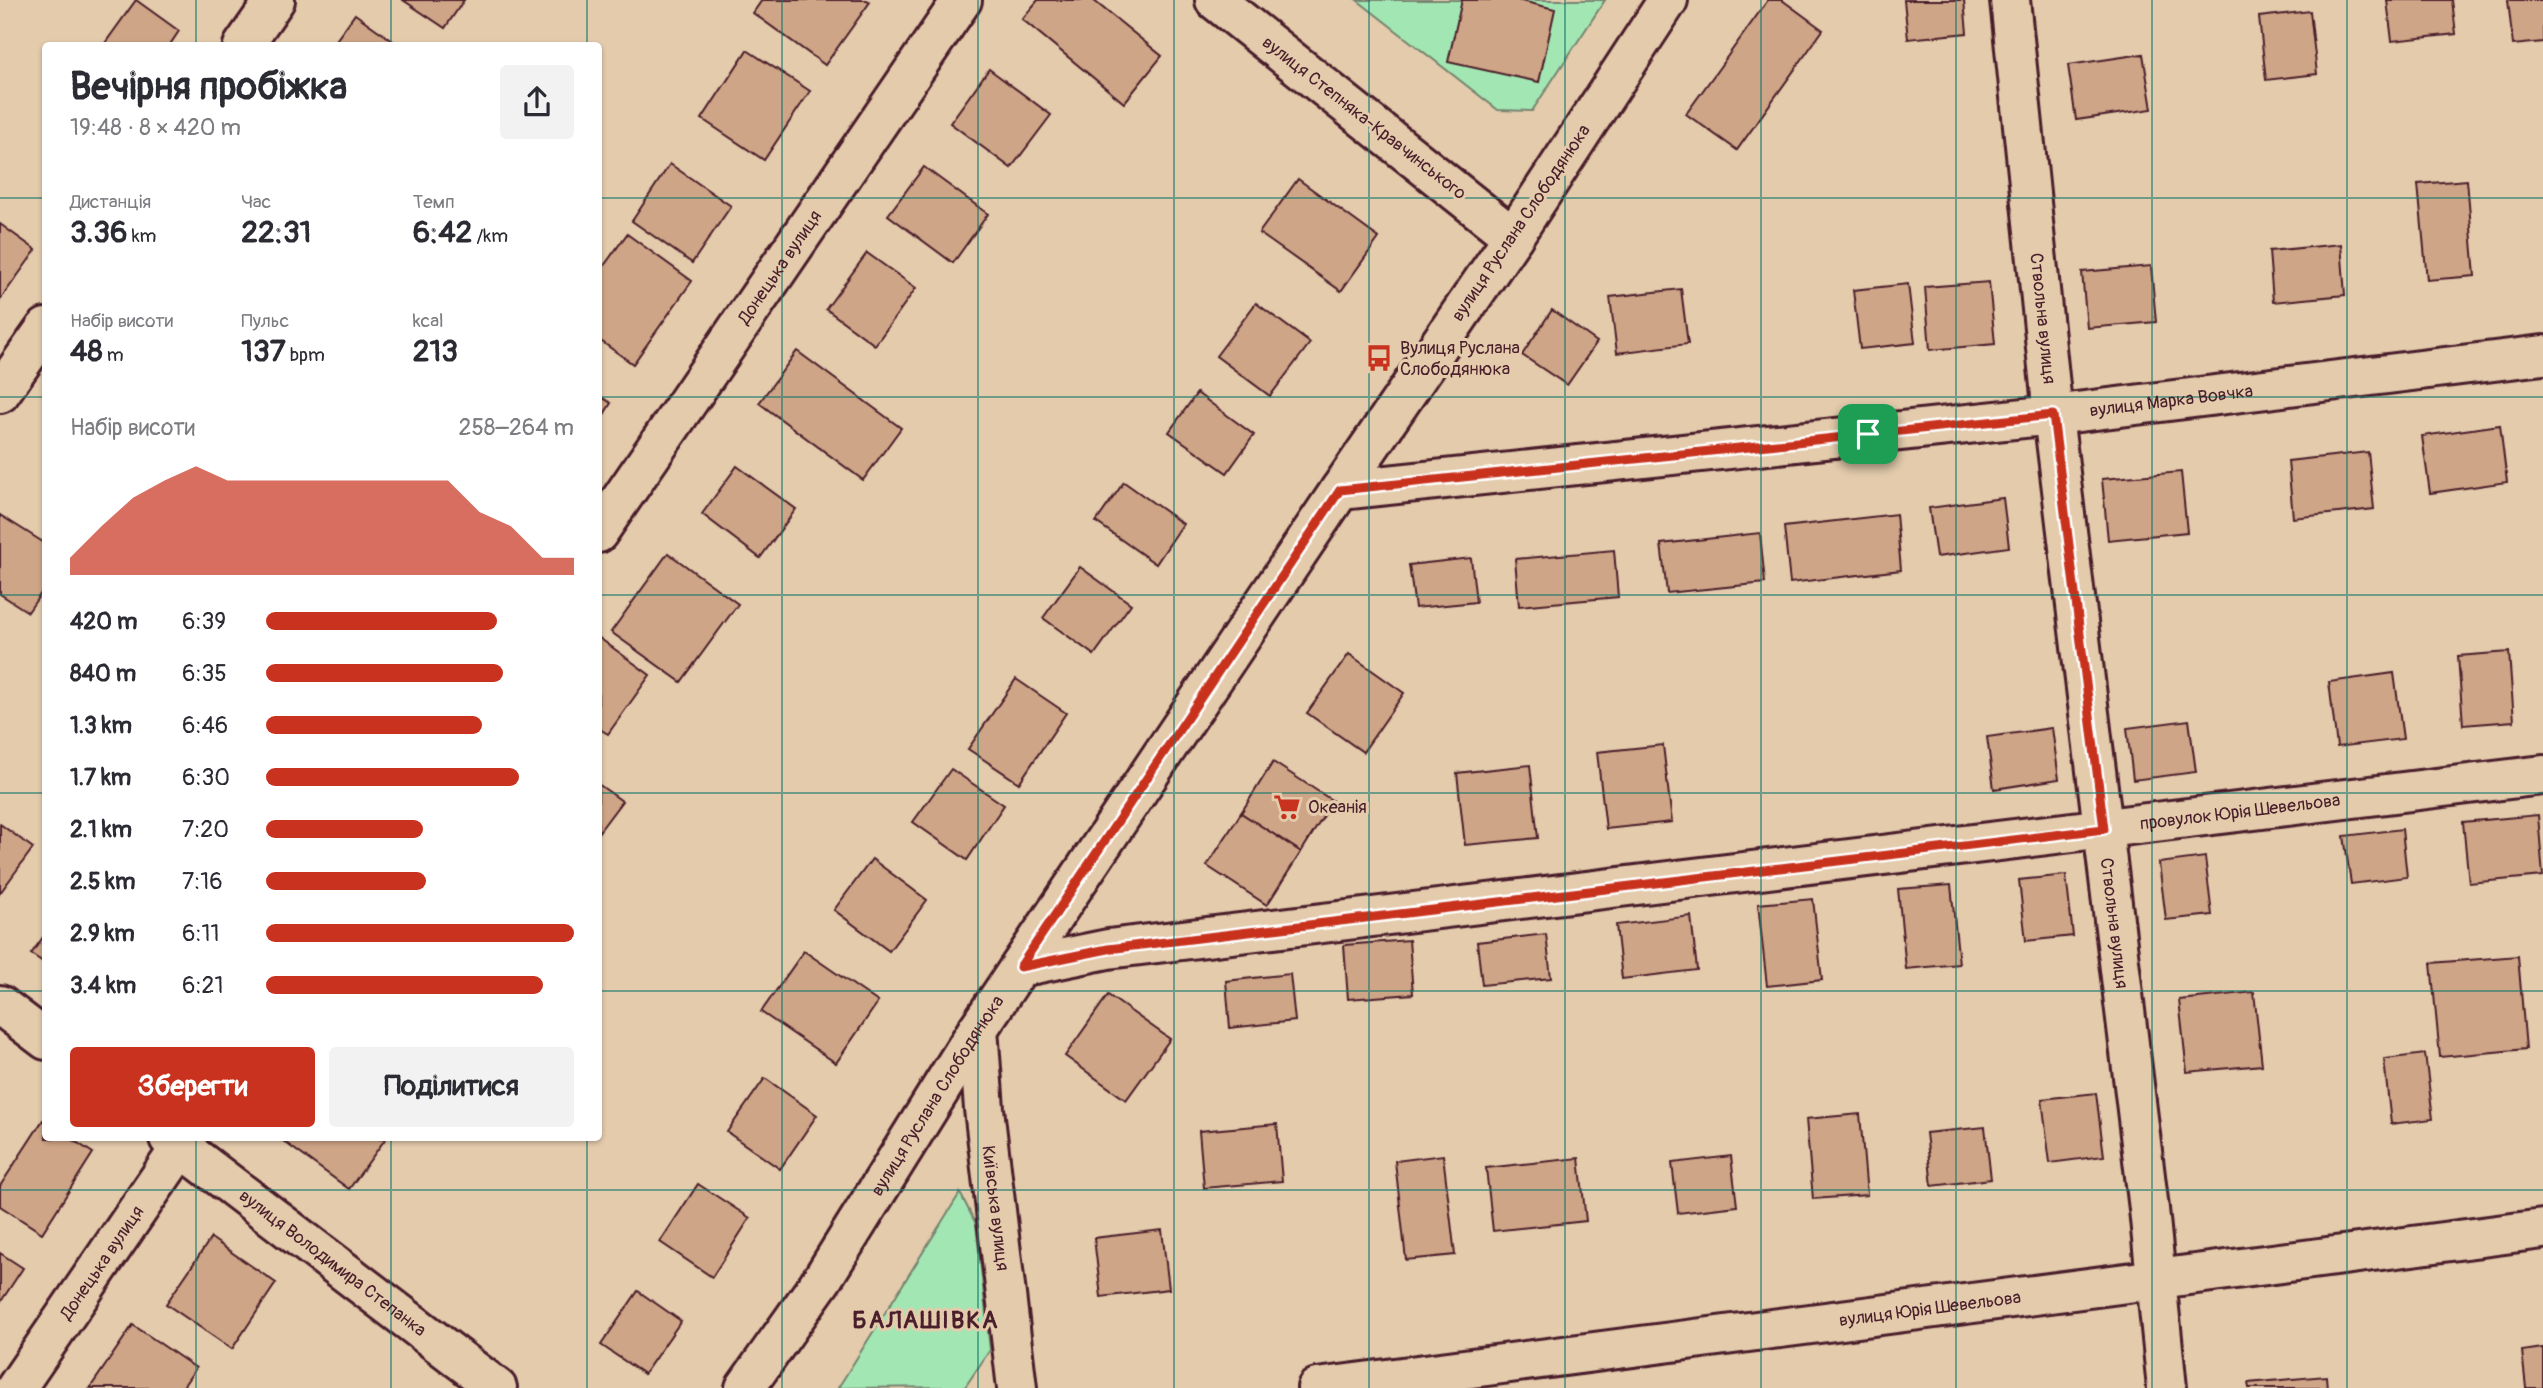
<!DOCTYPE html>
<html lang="uk">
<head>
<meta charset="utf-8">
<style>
  body { margin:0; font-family:Pangolin,sans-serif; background:#f2f2f3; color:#2b2b33; height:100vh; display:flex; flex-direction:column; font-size:26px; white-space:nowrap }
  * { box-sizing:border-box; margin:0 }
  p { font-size:23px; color:#7c7c81 }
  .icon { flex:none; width:38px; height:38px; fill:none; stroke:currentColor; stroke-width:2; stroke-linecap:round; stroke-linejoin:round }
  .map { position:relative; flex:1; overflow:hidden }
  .details { position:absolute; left:42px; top:42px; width:560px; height:1099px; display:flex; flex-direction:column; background:#fff; border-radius:7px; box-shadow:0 2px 5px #0004 }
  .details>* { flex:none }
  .pin { position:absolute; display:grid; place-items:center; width:60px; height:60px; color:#fff; margin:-30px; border-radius:14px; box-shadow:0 4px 10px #0006 }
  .round { display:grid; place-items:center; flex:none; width:74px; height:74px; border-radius:7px; background:#f2f2f3 }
  .head { display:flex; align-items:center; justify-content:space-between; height:119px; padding:0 28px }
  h1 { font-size:38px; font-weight:700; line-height:52px }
  .metrics { display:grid; grid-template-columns:repeat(3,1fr); gap:10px; height:119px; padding:7px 28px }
  .metrics div { display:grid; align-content:center }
  .metrics b { font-size:30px; font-weight:700 }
  .metrics small { font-size:19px; font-weight:400 }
  .metrics p { font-size:19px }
  .chart { height:196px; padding:14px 28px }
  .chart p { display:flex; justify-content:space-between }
  .chart svg { width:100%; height:126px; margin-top:7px; fill:#c8321e; opacity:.7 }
  .cta { display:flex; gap:14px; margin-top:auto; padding:14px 28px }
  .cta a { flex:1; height:80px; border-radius:7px; background:#c8321e; color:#fff; font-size:28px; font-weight:700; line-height:80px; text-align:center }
  .cta a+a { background:#f2f2f3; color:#2b2b33 }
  ul { padding:0 28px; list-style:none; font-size:23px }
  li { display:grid; grid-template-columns:112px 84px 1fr; align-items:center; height:52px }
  li i { height:18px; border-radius:9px; background:#c8321e }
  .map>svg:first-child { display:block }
  .green { fill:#a2e7b3; stroke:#76836f; stroke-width:2 }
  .building { fill:#cea586; stroke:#4a1f2b; stroke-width:2 }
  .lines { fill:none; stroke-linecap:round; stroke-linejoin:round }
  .minor-casing { stroke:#4a1f2b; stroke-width:44 }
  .tertiary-casing { stroke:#4a1f2b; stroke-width:44 }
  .secondary-casing { stroke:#4a1f2b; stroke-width:44 }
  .minor { stroke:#e3cbac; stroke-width:38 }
  .tertiary { stroke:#e3cbac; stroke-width:38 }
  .secondary { stroke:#e3cbac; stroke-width:38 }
  .route-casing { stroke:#fff; stroke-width:14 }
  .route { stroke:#c8321e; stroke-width:9 }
  .grid { fill:none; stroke:#0f766e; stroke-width:2; stroke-opacity:0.55 }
  .labels { text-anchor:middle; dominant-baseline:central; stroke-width:6; stroke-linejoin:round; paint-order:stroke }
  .street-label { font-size:18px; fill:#4a1f2b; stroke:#e3cbac }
  .poi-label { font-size:18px; fill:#4a1f2b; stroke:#e3cbac; text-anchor:start }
  .district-label { font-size:24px; font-weight:bold; letter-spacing:2px; fill:#4a1f2b; stroke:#e3cbac }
</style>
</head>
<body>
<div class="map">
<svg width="2543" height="1388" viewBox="0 0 2543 1388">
  <rect width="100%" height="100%" fill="#e3cbac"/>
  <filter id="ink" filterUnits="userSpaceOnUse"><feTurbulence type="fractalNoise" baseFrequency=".0143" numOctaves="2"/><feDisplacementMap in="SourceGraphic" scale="14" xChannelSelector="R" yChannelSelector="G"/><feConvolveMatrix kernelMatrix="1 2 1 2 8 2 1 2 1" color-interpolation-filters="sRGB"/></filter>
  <g filter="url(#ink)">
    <g class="green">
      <path d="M1357 0H1605L1532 111 1498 110Z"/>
      <path d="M960 1193 976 1224 990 1350 965 1387 838 1388Z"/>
    </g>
    <g class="building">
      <path d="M136 0 179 31 169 46H103Z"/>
      <path d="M403 0H464L445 28Z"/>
      <path d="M762 0H867L870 2 825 65 753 13Z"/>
      <path d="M1038 0H1093L1162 56 1124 103 1022 19Z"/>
      <path d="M1462 0H1517L1555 9 1539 82 1448 62Z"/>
      <path d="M1768 0H1782L1823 30 1737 150 1686 114Z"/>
      <path d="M1904 0H1964L1967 33 1908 39Z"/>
      <path d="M2387 0H2452L2456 34 2392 41Z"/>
      <path d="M2508 0H2543V42L2513 45Z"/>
      <path d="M2310 11 2317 74 2266 80 2259 17Z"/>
      <path d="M355 14 400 46H332Z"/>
      <path d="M747 50 810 91 764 160 702 119Z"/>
      <path d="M2143 54 2152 109 2076 120 2068 65Z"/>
      <path d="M989 69 1051 115 1011 168 950 123Z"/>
      <path d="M670 164 731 206 692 263 632 221Z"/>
      <path d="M924 167 988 214 953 263 888 215Z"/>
      <path d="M1298 179 1379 238 1341 291 1259 233Z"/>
      <path d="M2467 180 2475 276 2427 280 2418 184Z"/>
      <path d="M0 224 36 250 0 300Z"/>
      <path d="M627 234 692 281 633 364 598 339V274Z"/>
      <path d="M2341 244 2345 295 2273 302 2269 251Z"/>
      <path d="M867 253 916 288 875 345 826 309Z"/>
      <path d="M2151 266 2156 322 2087 328 2082 272Z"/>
      <path d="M1989 282 1995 344 1930 350 1925 287Z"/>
      <path d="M1908 284 1915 343 1860 349 1853 290Z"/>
      <path d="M1681 289 1688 344 1617 353 1610 297Z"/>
      <path d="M1256 303 1310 343 1270 396 1216 356Z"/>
      <path d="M1552 310 1597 342 1567 385 1522 355Z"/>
      <path d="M797 351 901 428 863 480 759 403Z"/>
      <path d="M1197 393 1254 435 1227 473 1169 432Z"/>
      <path d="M598 395 611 403 598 424Z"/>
      <path d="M2500 425 2507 482 2430 493 2422 436Z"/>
      <path d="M2368 452 2374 509 2293 518 2288 461Z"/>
      <path d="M737 466 796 509 760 558 702 514Z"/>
      <path d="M2181 472 2187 532 2108 540 2102 479Z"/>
      <path d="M1124 482 1183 524 1156 564 1096 522Z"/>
      <path d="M2003 498 2009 547 1936 557 1929 508Z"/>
      <path d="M1896 514 1901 570 1790 583 1784 527Z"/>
      <path d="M0 515 46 544V586L28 612 0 594Z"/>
      <path d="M1760 533 1765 583 1667 593 1661 544Z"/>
      <path d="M1614 550 1618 597 1519 606 1515 559Z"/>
      <path d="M668 553 738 604 681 682 611 632Z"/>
      <path d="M1471 558 1476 602 1415 608 1409 565Z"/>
      <path d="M1080 567 1131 604 1094 655 1043 618Z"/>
      <path d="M598 637 650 675 608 734 598 728Z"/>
      <path d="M2509 652 2514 721 2463 725 2458 656Z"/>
      <path d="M1349 654 1404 693 1363 752 1307 713Z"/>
      <path d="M2394 673 2403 739 2337 747 2329 682Z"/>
      <path d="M1016 679 1066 713 1019 783 968 749Z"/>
      <path d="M2189 720 2196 772 2133 780 2127 728Z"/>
      <path d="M2052 728 2059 779 1994 789 1987 737Z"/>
      <path d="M1663 745 1672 822 1606 829 1597 752Z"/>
      <path d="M1273 762 1333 801 1301 852 1241 813Z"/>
      <path d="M1530 765 1538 838 1465 845 1457 773Z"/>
      <path d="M951 769 1004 805 967 860 913 822Z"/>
      <path d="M598 784 622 801 598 833Z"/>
      <path d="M1241 813 1301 852 1267 905 1207 866Z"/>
      <path d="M2538 815 2543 876 2469 883 2463 822Z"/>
      <path d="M0 824 33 848 0 893Z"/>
      <path d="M2402 829 2407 877 2351 884 2344 836Z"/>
      <path d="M2205 857 2212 915 2166 920 2159 863Z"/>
      <path d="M872 859 927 900 889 951 834 910Z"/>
      <path d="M2066 875 2073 936 2026 941 2019 880Z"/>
      <path d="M1951 885 1959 964 1906 969 1898 889Z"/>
      <path d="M1813 899 1822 980 1767 986 1758 904Z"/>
      <path d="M1691 916 1697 970 1622 979 1616 925Z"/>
      <path d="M46 933V964L31 954Z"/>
      <path d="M1546 934 1551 978 1482 985 1477 942Z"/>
      <path d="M1409 940 1413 994 1348 999 1344 945Z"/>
      <path d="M804 951 878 1002 836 1063 761 1012Z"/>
      <path d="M2518 956 2526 1049 2440 1057 2431 963Z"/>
      <path d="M1290 974 1295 1021 1230 1028 1226 981Z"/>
      <path d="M2254 992 2262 1065 2187 1072 2179 1000Z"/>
      <path d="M1108 995 1170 1039 1126 1100 1065 1056Z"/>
      <path d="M2425 1054 2433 1119 2391 1124 2384 1059Z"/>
      <path d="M765 1078 817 1115 780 1169 727 1132Z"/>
      <path d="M2096 1093 2104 1156 2050 1163 2042 1099Z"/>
      <path d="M1860 1114 1867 1195 1813 1199 1806 1119Z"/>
      <path d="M43 1120 46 1122V1138H70L93 1153 42 1233 0 1206V1186Z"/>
      <path d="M1277 1124 1282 1181 1204 1188 1199 1131Z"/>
      <path d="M1985 1127 1991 1179 1932 1186 1926 1133Z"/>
      <path d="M279 1138H386L349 1189Z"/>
      <path d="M1443 1155 1455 1255 1406 1260 1395 1161Z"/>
      <path d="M1731 1156 1737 1206 1678 1213 1672 1163Z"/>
      <path d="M1579 1158 1586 1221 1493 1231 1486 1168Z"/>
      <path d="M698 1184 750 1218 712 1277 660 1242Z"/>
      <path d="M1162 1230 1169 1289 1101 1297 1094 1238Z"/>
      <path d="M211 1238 276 1283 232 1349 166 1304Z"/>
      <path d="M0 1253 23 1268 0 1303Z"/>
      <path d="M638 1291 681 1321 644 1374 601 1345Z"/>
      <path d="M133 1325 196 1368 182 1388H90Z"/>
      <path d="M2543 1348V1388H2526L2522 1351Z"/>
      <path d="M2326 1376 2327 1388H2249L2248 1383Z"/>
    </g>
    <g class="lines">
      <defs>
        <g id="minor">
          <path id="s1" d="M2010 0 2053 415 2149 1209 2167 1388"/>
          <path d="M243 46 275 0"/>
          <path d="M0 393 46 328"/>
          <path id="s2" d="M1340 490 2053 415 2543 355"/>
          <path id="s3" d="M598 533 962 0"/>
          <path id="s4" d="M1020 967 1108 949 2543 775"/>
          <path d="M0 1005 46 1040"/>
          <path id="s5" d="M169 1138 497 1388"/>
          <path id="s6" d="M16 1388 187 1138"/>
        </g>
        <g id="tertiary">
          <path d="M1513 237 1668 0"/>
          <path id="s7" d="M978 1029 984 1109 1017 1388"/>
          <path id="s8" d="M1317 1388 2543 1229"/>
        </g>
        <g id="secondary">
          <path id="s9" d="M745 1388 823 1278 978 1029 1340 490 1513 237 1215 0"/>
        </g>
      </defs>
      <use href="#minor" class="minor-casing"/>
      <use href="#tertiary" class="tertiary-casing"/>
      <use href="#secondary" class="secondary-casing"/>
      <use href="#minor" class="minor"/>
      <use href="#tertiary" class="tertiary"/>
      <use href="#secondary" class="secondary"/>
    </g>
  </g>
  <g class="lines" filter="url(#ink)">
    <defs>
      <path id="route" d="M2053 415 2104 829 1108 949 1020 967 1340 490Z"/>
    </defs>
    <use href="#route" class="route-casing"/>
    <use href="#route" class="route"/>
  </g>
  <path class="grid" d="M196 0V46M391 0V46M587 0V46M782 0V1388M978 0V1388M1174 0V1388M1369 0V1388M1565 0V1388M1761 0V1388M1956 0V1388M2152 0V1388M2347 0V1388M0 198H46M598 198H2543M0 397H46M598 397H2543M0 595H46M598 595H2543M0 793H46M598 793H2543M0 991H46M598 991H2543M196 1138V1388M391 1138V1388M587 1138V1388M0 1190H2543"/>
  <defs>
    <symbol id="bus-bare" viewBox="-9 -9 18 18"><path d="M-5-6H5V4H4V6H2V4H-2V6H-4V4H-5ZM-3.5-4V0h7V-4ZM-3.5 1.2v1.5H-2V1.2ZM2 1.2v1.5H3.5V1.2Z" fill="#c8321e" stroke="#e3cbac" stroke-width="2.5" paint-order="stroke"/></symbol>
    <symbol id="supermarket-bare" viewBox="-9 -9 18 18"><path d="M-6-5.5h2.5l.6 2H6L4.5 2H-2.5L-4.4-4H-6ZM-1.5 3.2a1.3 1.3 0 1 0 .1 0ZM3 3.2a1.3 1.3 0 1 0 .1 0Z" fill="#c8321e" stroke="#e3cbac" stroke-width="2.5" paint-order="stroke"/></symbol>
  </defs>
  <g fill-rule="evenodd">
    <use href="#bus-bare" x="1360" y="339" width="38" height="38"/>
    <use href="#supermarket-bare" x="1268" y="788" width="38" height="38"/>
  </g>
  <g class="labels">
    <g class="street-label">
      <text transform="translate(1364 118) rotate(38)">вулиця Степняка-Кравчинського</text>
      <text transform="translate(1521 223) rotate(-56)">вулиця Руслана Слободянюка</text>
      <text stroke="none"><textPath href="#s3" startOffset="322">Донецька вулиця</textPath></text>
      <text stroke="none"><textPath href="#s1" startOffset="320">Ствольна вулиця</textPath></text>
      <text stroke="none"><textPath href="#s2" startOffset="836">вулиця Марка Вовчка</textPath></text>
      <text stroke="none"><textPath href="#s4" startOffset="1230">провулок Юрія Шевельова</textPath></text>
      <text stroke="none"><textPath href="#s1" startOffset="929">Ствольна вулиця</textPath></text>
      <text stroke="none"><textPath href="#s9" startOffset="350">вулиця Руслана Слободянюка</textPath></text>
      <text stroke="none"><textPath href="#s7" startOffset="180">Київська вулиця</textPath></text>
      <text stroke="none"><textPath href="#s6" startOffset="152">Донецька вулиця</textPath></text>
      <text stroke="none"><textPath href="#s5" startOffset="206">вулиця Володимира Степанка</textPath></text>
      <text stroke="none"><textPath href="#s8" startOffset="618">вулиця Юрія Шевельова</textPath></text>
    </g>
    <g class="poi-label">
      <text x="1400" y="348">Вулиця Руслана<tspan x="1400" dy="21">Слободянюка</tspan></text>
      <text x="1308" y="807">Океанія</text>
    </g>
    <g class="district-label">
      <text x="926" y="1320">БАЛАШІВКА</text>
    </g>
  </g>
</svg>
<div class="pin" style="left:1868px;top:434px;background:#1e9e55"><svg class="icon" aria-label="arrive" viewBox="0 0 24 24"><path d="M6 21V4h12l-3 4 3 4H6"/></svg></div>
<section class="details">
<div class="head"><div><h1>Вечірня пробіжка</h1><p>19:48 · 8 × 420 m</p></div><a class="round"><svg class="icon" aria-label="share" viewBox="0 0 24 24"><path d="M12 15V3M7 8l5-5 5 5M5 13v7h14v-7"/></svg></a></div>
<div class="metrics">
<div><p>Дистанція</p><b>3.36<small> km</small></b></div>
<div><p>Час</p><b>22:31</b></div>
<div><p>Темп</p><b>6:42<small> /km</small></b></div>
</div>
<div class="metrics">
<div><p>Набір висоти</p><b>48<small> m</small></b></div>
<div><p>Пульс</p><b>137<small> bpm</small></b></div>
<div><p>kcal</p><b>213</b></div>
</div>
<div class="chart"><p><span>Набір висоти</span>258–264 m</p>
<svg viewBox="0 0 160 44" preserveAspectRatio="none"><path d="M0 44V38L10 27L20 17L30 11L40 6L50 11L60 11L70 11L80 11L90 11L100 11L110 11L120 11L130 22L140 27L150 38L160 38V44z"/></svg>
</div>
<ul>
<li><b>420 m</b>6:39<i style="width:75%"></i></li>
<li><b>840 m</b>6:35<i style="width:77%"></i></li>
<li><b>1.3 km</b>6:46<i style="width:70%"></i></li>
<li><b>1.7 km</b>6:30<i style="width:82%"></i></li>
<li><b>2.1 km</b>7:20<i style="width:51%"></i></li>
<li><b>2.5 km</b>7:16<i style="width:52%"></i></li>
<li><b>2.9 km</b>6:11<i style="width:100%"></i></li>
<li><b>3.4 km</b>6:21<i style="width:90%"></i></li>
</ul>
<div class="cta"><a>Зберегти</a><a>Поділитися</a></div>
</section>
</div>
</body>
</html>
